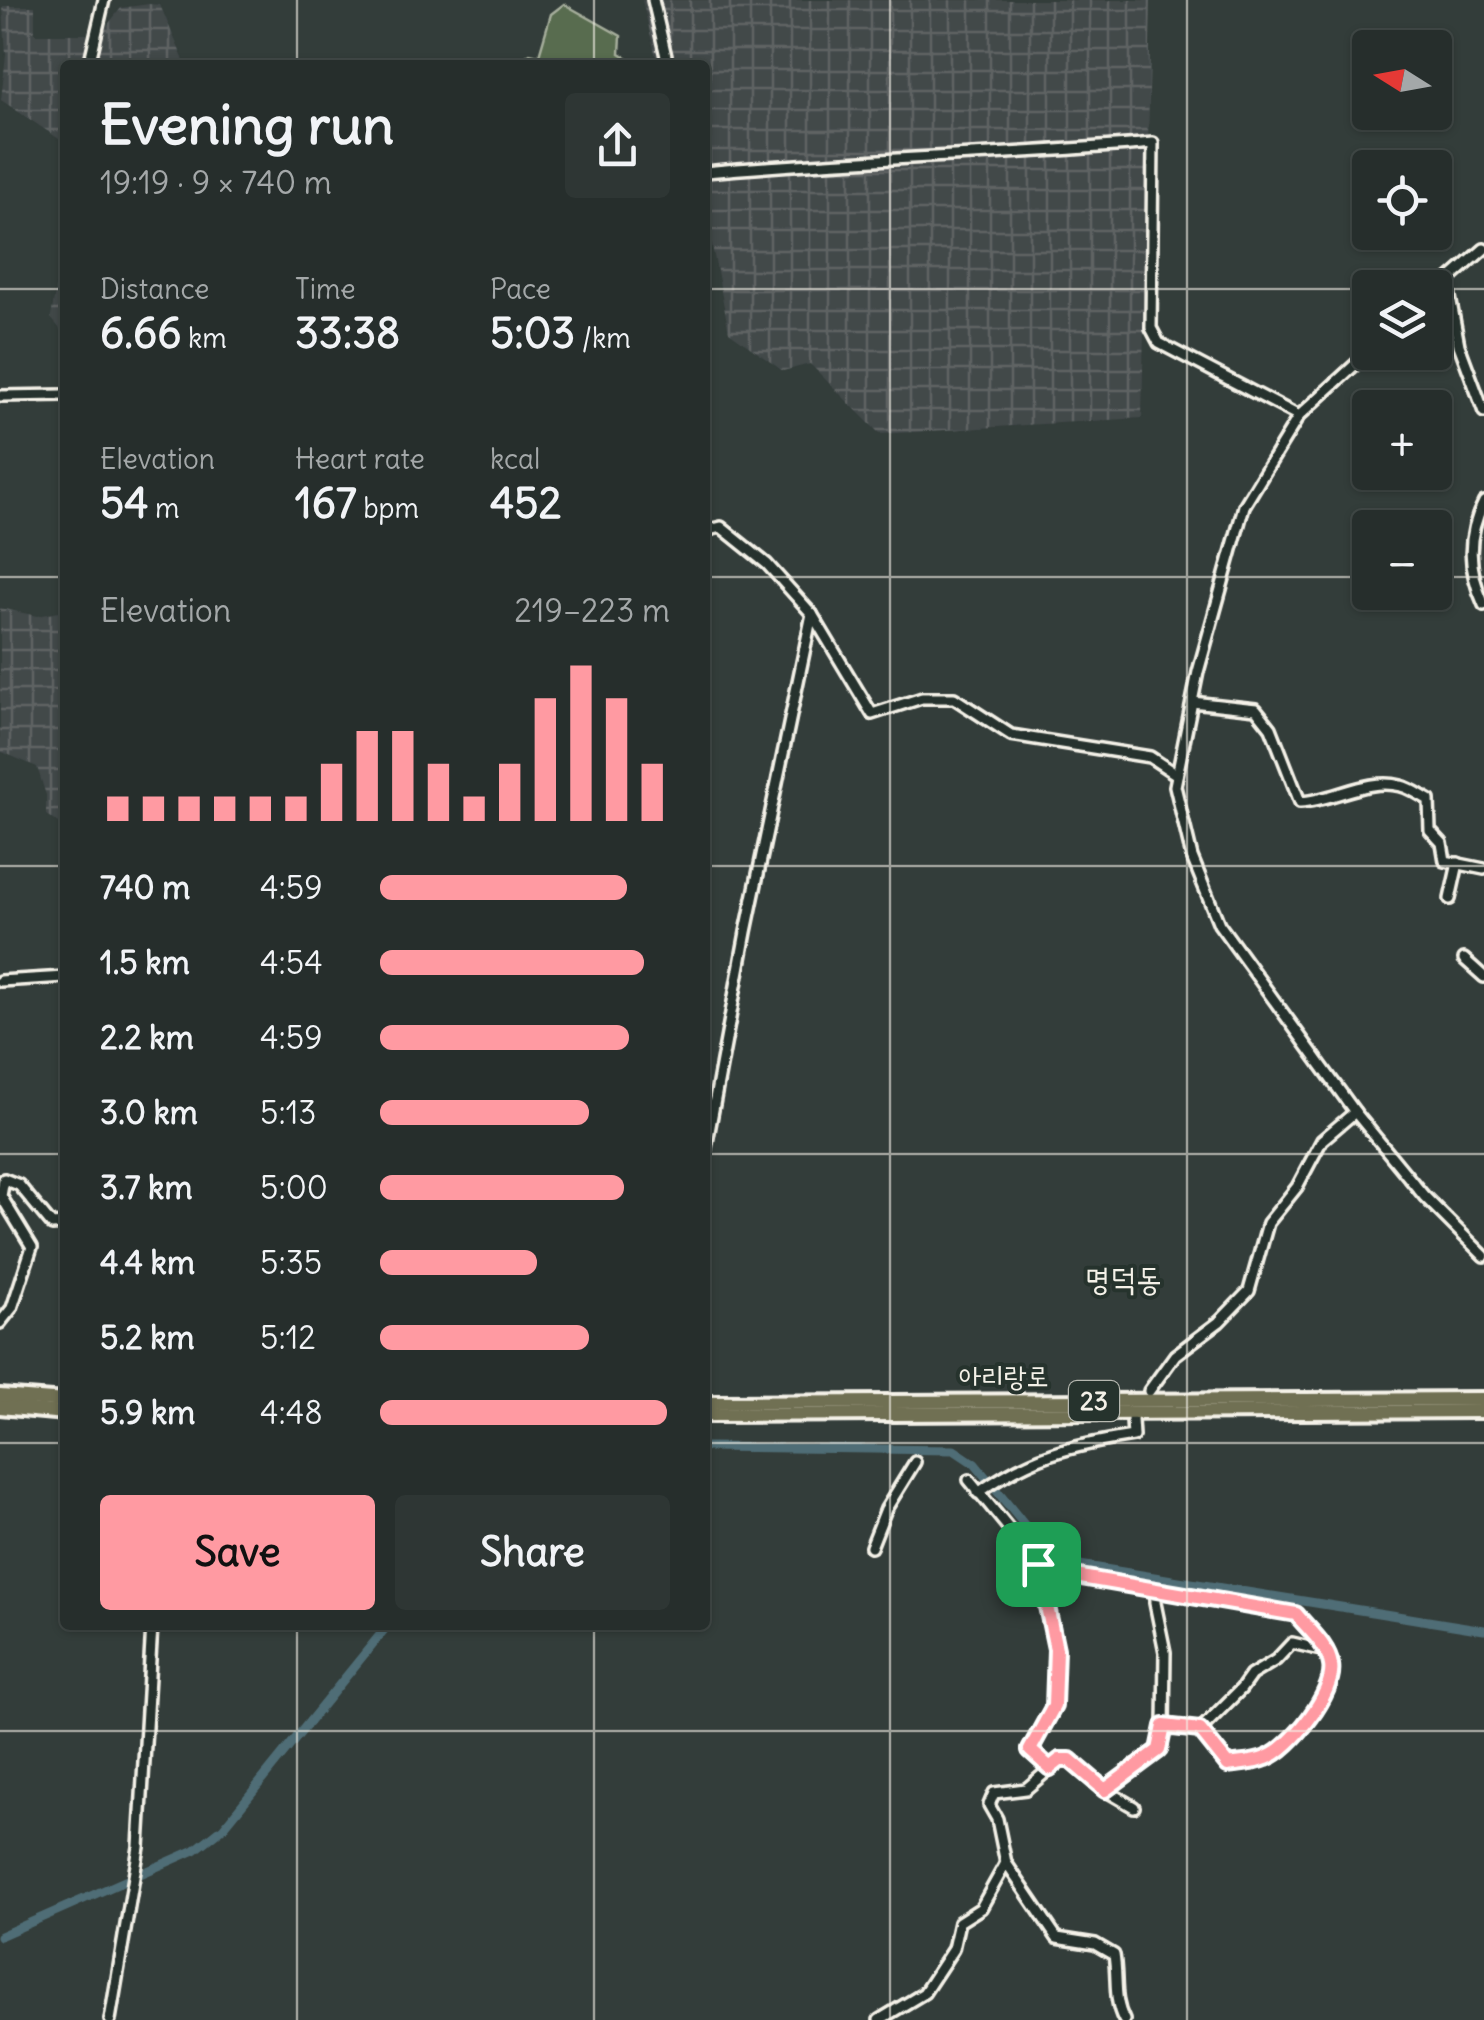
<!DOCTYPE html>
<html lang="en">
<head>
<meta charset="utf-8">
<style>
  body { margin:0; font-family:Delius,"Poor Story",sans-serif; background:#2e3634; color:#f1f3f6; height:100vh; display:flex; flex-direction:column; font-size:38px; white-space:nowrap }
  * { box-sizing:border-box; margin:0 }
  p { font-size:32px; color:#a4a8a9 }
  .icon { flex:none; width:55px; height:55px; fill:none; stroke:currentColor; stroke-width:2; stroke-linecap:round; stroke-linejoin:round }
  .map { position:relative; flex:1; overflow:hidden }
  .panel { position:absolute; left:60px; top:60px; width:650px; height:1570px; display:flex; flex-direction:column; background:#262e2c; border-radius:10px; box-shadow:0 2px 8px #0004,0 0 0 2px #424a48 }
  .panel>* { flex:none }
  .needle { width:65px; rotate:281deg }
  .buttons { position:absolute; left:1352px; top:30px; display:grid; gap:20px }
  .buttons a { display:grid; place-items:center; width:100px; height:100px; border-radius:10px; background:#262e2c; box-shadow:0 2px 8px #0004,0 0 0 2px #424a48; font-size:50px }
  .pin { position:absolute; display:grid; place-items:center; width:85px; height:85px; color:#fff; margin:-42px; border-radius:20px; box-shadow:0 5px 15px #0006 }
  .round { display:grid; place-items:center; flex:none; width:105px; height:105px; border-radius:10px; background:#2e3634 }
  .summary { display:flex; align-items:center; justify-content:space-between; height:170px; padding:0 40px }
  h1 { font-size:55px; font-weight:700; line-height:75px }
  .metrics { display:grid; grid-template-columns:repeat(3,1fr); gap:15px; height:170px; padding:10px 40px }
  .metrics div { display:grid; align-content:center }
  .metrics b { font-size:42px; font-weight:700 }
  .metrics small { font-size:28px; font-weight:400 }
  .metrics p { font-size:28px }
  .chart { height:280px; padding:20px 40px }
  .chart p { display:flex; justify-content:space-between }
  .chart svg { width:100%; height:180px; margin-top:10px; stroke:#ff9aa2; stroke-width:6 }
  .cta { display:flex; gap:20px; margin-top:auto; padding:20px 40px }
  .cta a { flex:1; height:115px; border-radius:10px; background:#ff9aa2; color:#111; font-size:40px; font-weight:700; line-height:115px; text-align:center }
  .cta a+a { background:#2e3634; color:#f1f3f6 }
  ul { padding:0 40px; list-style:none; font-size:32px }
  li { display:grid; grid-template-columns:160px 120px 1fr; align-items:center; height:75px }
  li i { height:25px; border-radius:12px; background:#ff9aa2 }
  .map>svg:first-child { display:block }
  .industrial { fill:url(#industrial-grid) }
  .green { fill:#596c4f; stroke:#a6ae9c; stroke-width:2.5 }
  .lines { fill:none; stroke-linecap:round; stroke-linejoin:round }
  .canal { stroke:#4f6d76; stroke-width:9 }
  .minor-casing { stroke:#f4f1e8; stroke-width:16 }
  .highway-casing { stroke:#f4f1e8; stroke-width:20 }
  .minor { stroke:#26332d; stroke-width:9 }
  .highway { stroke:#706f52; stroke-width:12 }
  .route-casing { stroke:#fff; stroke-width:20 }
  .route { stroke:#ff9aa2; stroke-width:12 }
  .grid { fill:none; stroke:#f4f1e8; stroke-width:2.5; stroke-opacity:0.55 }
  .labels { text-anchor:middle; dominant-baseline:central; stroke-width:8; stroke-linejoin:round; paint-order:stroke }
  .shield { fill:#26332d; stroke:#b6b8b0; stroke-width:2.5 }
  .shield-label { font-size:25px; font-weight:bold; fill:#f4f1e8 }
  .street-label { font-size:28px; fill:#f4f1e8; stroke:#26332d }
  .quarter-label { font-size:32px; fill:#f4f1e8; stroke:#26332d }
</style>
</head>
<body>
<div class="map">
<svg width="1484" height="2020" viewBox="0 0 1484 2020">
  <defs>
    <pattern id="industrial-grid" width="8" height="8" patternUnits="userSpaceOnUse" patternTransform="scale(2.5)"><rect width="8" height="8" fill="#42484a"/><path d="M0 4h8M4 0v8" fill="none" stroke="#5e6364"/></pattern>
  </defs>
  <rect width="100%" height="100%" fill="#333d3a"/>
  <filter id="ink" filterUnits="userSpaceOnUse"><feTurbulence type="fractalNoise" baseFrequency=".01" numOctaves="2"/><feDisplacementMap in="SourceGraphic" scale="20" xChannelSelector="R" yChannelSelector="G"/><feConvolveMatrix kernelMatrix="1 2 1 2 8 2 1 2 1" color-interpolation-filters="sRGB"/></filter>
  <g filter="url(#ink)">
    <g class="industrial">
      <path d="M642 0H1151L1142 418 880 434 810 364 783 371 729 332 705 210V65H658Z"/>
      <path d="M149 4 160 5 185 63 96 62 102 32 121 8Z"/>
      <path d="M3 6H35V34H87L84 65H65V143L1 100 6 55Z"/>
      <path d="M65 255V335L51 318 59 266Z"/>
      <path d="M0 608 37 616 65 611V827L46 815V795L37 767 0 751Z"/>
    </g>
    <path class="green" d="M564 4 621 36 620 53 640 65H514L530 53 539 55 551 14Z"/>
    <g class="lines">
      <g class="canal">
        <path d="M705 1447 954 1450 975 1464 1027 1528 1061 1562 1484 1630"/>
        <path d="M0 1936 195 1850 223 1828 388 1625"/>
      </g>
      <defs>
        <g id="minor">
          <path d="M653 0 668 65"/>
          <path d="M89 65 104 0"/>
          <path d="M705 172C854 158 1004 156 1153 143L1151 328 1159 343 1299 416"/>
          <path d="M1447 281 1459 345 1484 412"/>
          <path d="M1435 292 1484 249"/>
          <path d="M1370 351 1299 416 1244 506 1198 672 1175 786 1192 857 1219 924 1355 1112 1424 1196 1484 1256"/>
          <path d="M0 396 65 395"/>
          <path d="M1484 502C1466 537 1468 570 1484 605"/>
          <path d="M705 531 721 527 767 564 812 614 872 714 922 698H954L1011 735 1150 757 1177 775"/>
          <path d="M1192 702 1256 709 1271 728 1300 802C1333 801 1367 777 1401 786 1410 788 1420 795 1429 800L1430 830 1442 843 1445 861 1484 869"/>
          <path d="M1450 899 1458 863"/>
          <path d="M1464 959 1484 977"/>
          <path d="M0 981 65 977"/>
          <path d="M705 1153 746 932 812 614"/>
          <path d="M0 1323 12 1308 32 1247 1 1196 4 1179 19 1185 52 1225 65 1224"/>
          <path d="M1149 1391 1175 1355 1219 1322 1249 1291 1268 1223 1297 1187 1322 1140 1355 1112"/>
          <path d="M969 1480 1038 1564 1075 1576 1296 1614C1308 1629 1328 1645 1332 1665 1336 1691 1291 1749 1266 1758 1255 1763 1240 1763 1228 1765L1200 1730 1164 1726 1165 1652 1155 1603V1590"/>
          <path d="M978 1493C1031 1455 1070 1446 1133 1436L1132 1420"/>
          <path d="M871 1547 886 1509 915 1462"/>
          <path d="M1038 1564 1056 1649 1054 1706 1029 1750 1050 1768"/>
          <path d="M1200 1730 1241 1689 1251 1675 1276 1660 1292 1643 1326 1651"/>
          <path d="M1105 1790 1159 1749 1164 1726"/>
          <path d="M110 2020 139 1847 152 1625"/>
          <path d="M879 2020 924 1993 953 1949 959 1922 981 1908 1006 1863"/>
          <path d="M1124 2020C1113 1999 1118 1978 1114 1955L1095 1944 1057 1938 1006 1863 997 1819 989 1805 994 1793 1026 1789 1060 1760H1069L1105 1790 1134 1807"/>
        </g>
        <g id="highway">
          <path d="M0 1396 65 1401"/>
          <path d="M705 1403 1484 1399"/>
          <path d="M0 1407 65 1413"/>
          <path d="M705 1415 1484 1411"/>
        </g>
      </defs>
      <use href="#minor" class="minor-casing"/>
      <use href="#highway" class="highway-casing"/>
      <use href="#minor" class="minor"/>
      <use href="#highway" class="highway"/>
    </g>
  </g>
  <g class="lines" filter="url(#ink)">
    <defs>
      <path id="route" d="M1038 1564 1075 1576 1296 1614C1308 1629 1328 1645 1331 1665 1336 1691 1291 1749 1266 1758 1255 1763 1240 1763 1228 1765L1200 1730 1164 1726 1159 1750 1105 1790 1070 1760H1060L1050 1768 1030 1750 1054 1706 1056 1649Z"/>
    </defs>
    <use href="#route" class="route-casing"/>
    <use href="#route" class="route"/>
  </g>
  <path class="grid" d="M297 0V65M594 0V65M890 0V2020M1187 0V2020M0 289H65M705 289H1370M1435 289H1484M0 577H65M705 577H1370M1435 577H1484M0 866H65M705 866H1484M0 1154H65M705 1154H1484M0 1443H65M705 1443H1484M297 1625V2020M594 1625V2020M0 1731H1484"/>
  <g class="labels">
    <rect class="shield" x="1069" y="1381" width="50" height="40" rx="8"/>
    <g class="shield-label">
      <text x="1094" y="1401">23</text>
    </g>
    <g class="street-label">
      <text x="1004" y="1376">아리랑로</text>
    </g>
    <g class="quarter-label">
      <text x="1123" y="1278">명덕동</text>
    </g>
  </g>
</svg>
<div class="buttons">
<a><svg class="needle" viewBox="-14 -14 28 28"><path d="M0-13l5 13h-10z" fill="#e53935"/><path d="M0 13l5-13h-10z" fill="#a4a8a9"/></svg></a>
<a><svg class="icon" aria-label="locate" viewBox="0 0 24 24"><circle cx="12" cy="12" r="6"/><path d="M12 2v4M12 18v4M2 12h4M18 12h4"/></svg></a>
<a><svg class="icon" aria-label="layers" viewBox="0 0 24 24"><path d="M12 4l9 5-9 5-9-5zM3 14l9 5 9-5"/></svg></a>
<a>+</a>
<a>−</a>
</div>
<div class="pin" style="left:1038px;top:1564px;background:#1e9e55"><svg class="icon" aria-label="arrive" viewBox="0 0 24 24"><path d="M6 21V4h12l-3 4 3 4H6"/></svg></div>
<section class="panel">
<div class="summary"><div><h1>Evening run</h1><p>19:19 · 9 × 740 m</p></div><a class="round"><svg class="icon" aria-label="share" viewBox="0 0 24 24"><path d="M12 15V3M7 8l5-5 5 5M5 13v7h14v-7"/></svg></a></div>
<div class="metrics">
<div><p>Distance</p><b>6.66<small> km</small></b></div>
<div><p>Time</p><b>33:38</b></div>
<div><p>Pace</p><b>5:03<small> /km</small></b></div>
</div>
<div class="metrics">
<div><p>Elevation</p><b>54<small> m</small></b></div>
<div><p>Heart rate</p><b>167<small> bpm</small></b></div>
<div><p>kcal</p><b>452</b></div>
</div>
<div class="chart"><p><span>Elevation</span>219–223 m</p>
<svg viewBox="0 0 160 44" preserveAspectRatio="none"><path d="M5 44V38M15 44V38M25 44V38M35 44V38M45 44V38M55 44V38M65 44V30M75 44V22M85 44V22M95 44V30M105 44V38M115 44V30M125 44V14M135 44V6M145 44V14M155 44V30"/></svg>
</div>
<ul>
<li><b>740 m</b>4:59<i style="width:85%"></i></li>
<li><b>1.5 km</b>4:54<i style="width:91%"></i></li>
<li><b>2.2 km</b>4:59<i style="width:86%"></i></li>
<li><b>3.0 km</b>5:13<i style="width:72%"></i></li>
<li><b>3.7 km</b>5:00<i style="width:84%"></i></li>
<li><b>4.4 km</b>5:35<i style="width:54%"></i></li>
<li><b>5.2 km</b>5:12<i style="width:72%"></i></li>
<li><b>5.9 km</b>4:48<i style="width:99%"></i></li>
</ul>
<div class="cta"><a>Save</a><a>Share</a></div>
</section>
</div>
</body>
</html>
